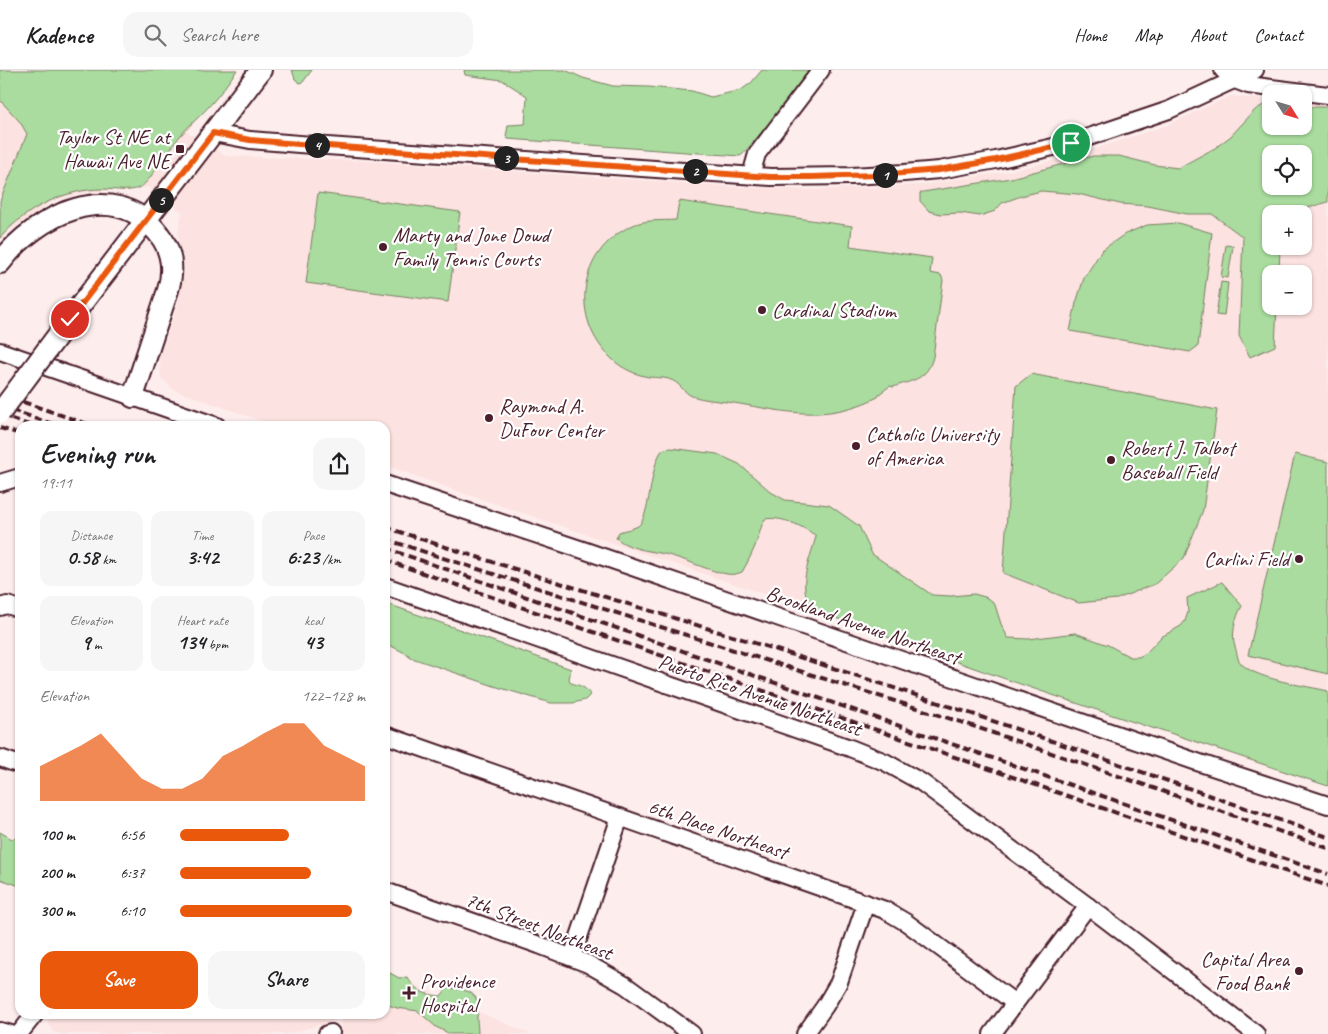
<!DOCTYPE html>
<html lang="en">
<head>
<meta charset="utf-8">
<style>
  body { margin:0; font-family:Caveat,sans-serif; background:#f6f6f6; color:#202124; height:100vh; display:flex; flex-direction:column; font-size:19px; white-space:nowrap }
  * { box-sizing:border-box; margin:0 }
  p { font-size:16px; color:#757577 }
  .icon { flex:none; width:28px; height:28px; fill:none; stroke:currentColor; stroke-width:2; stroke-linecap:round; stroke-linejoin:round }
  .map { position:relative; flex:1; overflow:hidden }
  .details { position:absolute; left:15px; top:351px; width:375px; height:598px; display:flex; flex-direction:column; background:#fff; border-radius:15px; box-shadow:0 1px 4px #0004 }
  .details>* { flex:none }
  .needle { width:32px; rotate:127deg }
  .fabs { position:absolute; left:1262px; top:15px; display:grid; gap:10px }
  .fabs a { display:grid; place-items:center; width:50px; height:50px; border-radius:10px; background:#fff; box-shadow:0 1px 4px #0004; font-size:25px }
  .pin { position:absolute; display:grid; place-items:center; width:42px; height:42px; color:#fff; margin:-21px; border:2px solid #fff; border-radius:50%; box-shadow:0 1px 5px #0007 }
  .km { position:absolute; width:25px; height:25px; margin:-12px; border-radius:50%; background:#222; color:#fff; font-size:14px; line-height:25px; text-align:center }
  .round { display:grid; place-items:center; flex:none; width:52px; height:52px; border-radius:15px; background:#f6f6f6 }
  .head { display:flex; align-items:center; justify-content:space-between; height:85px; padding:0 25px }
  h1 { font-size:28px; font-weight:800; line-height:38px }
  .metrics { display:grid; grid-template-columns:repeat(3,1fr); gap:8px; height:85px; padding:5px 25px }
  .metrics div { display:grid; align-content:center; border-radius:12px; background:#f6f6f6; text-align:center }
  .metrics b { font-size:21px; font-weight:800 }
  .metrics small { font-size:14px; font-weight:400 }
  .metrics p { font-size:14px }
  .chart { height:140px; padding:10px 25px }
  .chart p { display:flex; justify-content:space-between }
  .chart svg { width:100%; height:90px; margin-top:5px; fill:#ea580c; opacity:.7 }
  .primary-button { display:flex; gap:10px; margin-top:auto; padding:10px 25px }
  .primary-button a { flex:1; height:58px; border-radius:15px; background:#ea580c; color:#fff; font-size:20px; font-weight:800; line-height:58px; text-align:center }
  .primary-button a+a { background:#f6f6f6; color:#202124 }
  ul { padding:0 25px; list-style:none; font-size:16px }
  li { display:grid; grid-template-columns:80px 60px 1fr; align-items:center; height:38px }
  li i { height:12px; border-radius:6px; background:#ea580c }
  header { display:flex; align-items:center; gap:30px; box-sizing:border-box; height:70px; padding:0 25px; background:#fff; border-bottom:1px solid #e0e0e0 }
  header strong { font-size:24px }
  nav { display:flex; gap:28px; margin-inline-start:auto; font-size:18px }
  .search { width:350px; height:45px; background:#f6f6f6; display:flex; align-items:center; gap:12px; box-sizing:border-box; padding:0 18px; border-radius:15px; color:#757577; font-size:19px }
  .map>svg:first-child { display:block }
  .built { fill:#fce2e0; fill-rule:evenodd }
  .green { fill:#a9dc9e; stroke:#7a7e64; fill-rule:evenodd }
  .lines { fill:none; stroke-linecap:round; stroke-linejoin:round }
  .minor-casing { stroke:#4a1f2b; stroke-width:20 }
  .major-casing { stroke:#4a1f2b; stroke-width:24 }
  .minor { stroke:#fff; stroke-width:16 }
  .major { stroke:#fff; stroke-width:20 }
  .rail { stroke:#4a1f2b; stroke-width:4; stroke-dasharray:8 4; stroke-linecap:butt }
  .major-bridge-casing { stroke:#4a1f2b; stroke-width:24; stroke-linecap:butt }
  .major-bridge { stroke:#fff; stroke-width:20 }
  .route-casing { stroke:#fff; stroke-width:10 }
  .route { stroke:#ea580c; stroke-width:6 }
  .poi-dot { fill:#4a1f2b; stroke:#fff; stroke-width:2 }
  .labels { text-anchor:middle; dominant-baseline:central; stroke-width:4.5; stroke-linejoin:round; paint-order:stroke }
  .poi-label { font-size:21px; fill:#4a1f2b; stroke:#fff; text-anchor:start }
  .street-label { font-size:21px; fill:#4a1f2b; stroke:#fff }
</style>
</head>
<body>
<header>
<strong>Kadence</strong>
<div class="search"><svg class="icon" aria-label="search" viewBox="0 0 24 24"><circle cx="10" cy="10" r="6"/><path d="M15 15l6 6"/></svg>Search here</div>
<nav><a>Home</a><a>Map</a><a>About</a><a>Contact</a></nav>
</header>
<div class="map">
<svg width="1328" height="964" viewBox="0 0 1328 964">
  <rect width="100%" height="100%" fill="#fdeeed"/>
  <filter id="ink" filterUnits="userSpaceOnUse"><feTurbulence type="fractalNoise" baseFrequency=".02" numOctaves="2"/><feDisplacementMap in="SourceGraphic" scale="10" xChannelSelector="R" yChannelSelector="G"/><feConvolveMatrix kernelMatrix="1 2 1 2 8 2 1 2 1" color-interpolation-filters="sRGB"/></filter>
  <g filter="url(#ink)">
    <g class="built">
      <path d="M0 0H235L187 62 226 86 368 91 737 117 809 120 921 115 1005 102 1077 85 1167 55 1230 26 1271 30V56H1304V32L1328 34V714L1261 695 803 537 457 421 385 395V356H276L174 320 161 308 160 287 179 231 185 199 178 164 182 142 148 117 83 123 54 130 8 162 0 171ZM1271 84H1304V116H1271ZM1271 144H1304V176H1271ZM1271 204H1304V236H1271Z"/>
      <path d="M385 902 530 964H341V949L287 964H61L53 962 48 953 49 944H385Z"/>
    </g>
    <g class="green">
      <path d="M0 0H237C229 11 221 23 212 33 202 45 190 54 180 66 172 76 149 112 141 117 129 123 115 119 103 119 64 119 25 139 0 168V131L27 64 20 52 0 30Z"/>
      <path d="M292 0H312L303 12 300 13 295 9Z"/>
      <path d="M464 0H565L583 8 613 16 649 17 692 21 711 27 741 20 751 13 762 0H809L771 51 743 84 740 86 508 69 506 67 508 55 525 54 527 26 502 10 465 5Z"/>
      <path d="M1265 34 1271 35V56H1304V37H1328V132L1303 139 1296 144H1271V176H1280L1279 204H1271V236H1277L1275 276 1250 287 1239 266 1243 167 1212 144H1187L1148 136 1120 134 1078 124 1041 121 1021 126 1002 133 995 141 980 146 960 143 941 144 929 141 920 131V123L923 122 1011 108 1093 86H1119L1155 95 1178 98 1215 78 1231 66 1255 40ZM1271 84H1304V116H1271Z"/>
      <path d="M318 123 460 142 448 232 306 213Z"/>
      <path d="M679 131 852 156 850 176 932 188 930 203 941 205 943 210 933 287C927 310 913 310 893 317L890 316 879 324 878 327C825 353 788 342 734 333 722 331 703 330 692 326 684 323 679 312 671 310 665 307 656 308 649 307 636 305 621 298 612 289 569 249 578 181 631 156 645 149 661 151 676 150Z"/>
      <path d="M1178 153 1212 163 1198 276 1190 282 1070 261 1076 233 1084 208 1102 180 1125 164 1147 155Z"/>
      <path d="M1226 175 1233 176 1228 208 1221 207Z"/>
      <path d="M1221 212 1228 213 1224 246 1216 245Z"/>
      <path d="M1031 304 1217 340 1203 440 1184 488 1155 514 1117 529 1079 533 1003 503 1016 316Z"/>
      <path d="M671 378 717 384 739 394 771 422 785 430 829 435 859 456 872 484 932 525 951 526 974 524 985 527 992 531 995 535 1001 554 1008 568 1029 569 1075 563 1108 575 1130 587H1139L1146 583 1161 567 1181 556 1185 551 1188 542 1187 528 1222 512 1242 536C1235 548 1231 565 1235 577 1237 581 1237 589 1240 592 1252 609 1308 616 1328 621V716L1155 658V659C1040 622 927 582 814 540 795 518 810 491 816 466 803 456 781 446 765 449 761 455 760 462 758 468 754 480 748 492 742 502 737 504 732 505 727 504 709 501 692 492 675 487 655 480 633 482 616 468L619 462C624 460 633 459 638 456 650 448 650 397 661 382 663 378 667 379 671 378Z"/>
      <path d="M1295 384 1328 392V604L1248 585Z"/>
      <path d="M385 533 571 599 569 609 571 613C578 615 587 617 590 625L585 630 573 633H551L494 616 409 587V585L385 573Z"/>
      <path d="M0 762 12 769 17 768 20 771V816L0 809Z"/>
      <path d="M385 902 390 903 399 908 407 907C416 921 424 925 441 926L447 918C460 919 477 919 478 936 478 940 477 944 477 948 477 953 478 958 478 964H450L436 957 418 941 397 938 385 934Z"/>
    </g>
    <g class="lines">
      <defs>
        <g id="minor">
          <path d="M1223 0 1235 10 1248 15 1328 25"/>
          <path d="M213 63 250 70 299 74 771 107 851 106 904 103 939 100 996 90 1071 73 1169 40 1255 0"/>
          <path d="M751 105 757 84 821 0"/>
          <path d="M0 281 217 356"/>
          <path d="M0 413 20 407"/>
          <path d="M385 414 583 480 1200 693 1328 735"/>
          <path d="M385 516 850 678 885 692 921 712 1088 836 1256 964"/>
          <path d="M0 537 7 535 20 539"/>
          <path d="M385 665 885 840 907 853 1015 933"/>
          <path d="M0 688 20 695"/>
          <path d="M385 821 539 875 588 894 625 915 692 964"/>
          <path d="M572 887 620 747"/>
          <path d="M0 961 11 964"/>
          <path d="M19 964 35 944"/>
          <path d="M327 964 331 963"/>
          <path d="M805 964 825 936 839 912 866 833"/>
          <path d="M992 964 1088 836"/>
        </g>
        <g id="major">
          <path d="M0 193C35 146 112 106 158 163 172 180 174 200 168 220L133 327"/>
          <path d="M70 249 261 0"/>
        </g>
      </defs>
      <use href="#minor" class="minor-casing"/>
      <use href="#major" class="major-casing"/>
      <use href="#minor" class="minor"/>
      <use href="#major" class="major"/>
      <g class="rail">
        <path d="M0 324 93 356"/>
        <path d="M0 336 58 356"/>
        <path d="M0 345 32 356"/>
        <path d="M0 358 20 364"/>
        <path d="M385 457C522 503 661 543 799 587 976 644 1152 705 1328 767"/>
        <path d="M385 469 440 487 964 653 1328 778"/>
        <path d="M385 478 1328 804"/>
        <path d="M385 490 1328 816"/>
      </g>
      <defs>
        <path id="major-bridge" d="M0 343 70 249"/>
      </defs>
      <use href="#major-bridge" class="major-bridge-casing"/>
      <use href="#major-bridge" class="major-bridge"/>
    </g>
  </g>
  <g class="lines" filter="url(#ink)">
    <defs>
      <path id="route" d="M70 249 213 63 250 70 299 74 771 107H811L878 105 939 100 996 90 1071 73"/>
    </defs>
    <use href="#route" class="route-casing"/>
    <use href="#route" class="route"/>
  </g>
  <g class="poi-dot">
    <rect x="175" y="74" width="10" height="10" rx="2.5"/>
    <circle cx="383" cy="177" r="5"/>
    <circle cx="762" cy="240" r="5"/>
    <circle cx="489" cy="348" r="5"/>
    <circle cx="856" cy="376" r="5"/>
    <circle cx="1111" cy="390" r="5"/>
    <circle cx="1299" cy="489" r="5"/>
    <circle cx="1299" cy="901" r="5"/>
    <path d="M406.5 915.5h5v5h5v5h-5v5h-5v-5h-5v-5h5z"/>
  </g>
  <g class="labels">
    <g class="poi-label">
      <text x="170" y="67" text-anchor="end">Taylor St NE at<tspan x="170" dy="24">Hawaii Ave NE</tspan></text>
      <text x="393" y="165">Marty and Jone Dowd<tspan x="393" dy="24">Family Tennis Courts</tspan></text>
      <text x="772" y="240">Cardinal Stadium</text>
      <text x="499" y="336">Raymond A.<tspan x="499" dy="24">DuFour Center</tspan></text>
      <text x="866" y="364">Catholic University<tspan x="866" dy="24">of America</tspan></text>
      <text x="1121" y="378">Robert J. Talbot<tspan x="1121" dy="24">Baseball Field</tspan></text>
      <text x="1289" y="489" text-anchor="end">Carlini Field</text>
      <text x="1289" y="889" text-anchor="end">Capital Area<tspan x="1289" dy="24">Food Bank</tspan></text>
      <text x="420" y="911">Providence<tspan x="420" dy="24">Hospital</tspan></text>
    </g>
    <g class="street-label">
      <text transform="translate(863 555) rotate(19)">Brookland Avenue Northeast</text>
      <text transform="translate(760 625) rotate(19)">Puerto Rico Avenue Northeast</text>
      <text transform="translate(718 759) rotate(19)">6th Place Northeast</text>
      <text transform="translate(539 856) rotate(21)">7th Street Northeast</text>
    </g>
  </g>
</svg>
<div class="fabs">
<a><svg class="needle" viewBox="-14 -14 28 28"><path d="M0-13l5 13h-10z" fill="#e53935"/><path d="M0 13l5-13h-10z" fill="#757577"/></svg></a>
<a><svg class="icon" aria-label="locate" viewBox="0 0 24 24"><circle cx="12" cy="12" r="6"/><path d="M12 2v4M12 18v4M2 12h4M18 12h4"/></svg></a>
<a>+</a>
<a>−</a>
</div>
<div class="pin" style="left:1071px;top:73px;background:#1e9e55"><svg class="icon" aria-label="arrive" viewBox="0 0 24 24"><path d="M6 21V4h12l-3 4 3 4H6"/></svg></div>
<div class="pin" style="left:70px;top:249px;background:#d93025"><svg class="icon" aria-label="check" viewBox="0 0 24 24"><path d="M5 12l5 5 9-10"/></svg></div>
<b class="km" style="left:885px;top:105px">1</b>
<b class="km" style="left:695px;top:101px">2</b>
<b class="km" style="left:506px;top:88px">3</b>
<b class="km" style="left:317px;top:75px">4</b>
<b class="km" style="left:161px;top:130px">5</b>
<section class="details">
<div class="head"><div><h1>Evening run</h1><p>19:11</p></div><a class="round"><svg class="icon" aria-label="share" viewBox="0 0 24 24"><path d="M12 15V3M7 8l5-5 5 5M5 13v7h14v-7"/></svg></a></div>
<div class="metrics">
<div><p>Distance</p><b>0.58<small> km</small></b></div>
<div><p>Time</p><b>3:42</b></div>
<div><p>Pace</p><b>6:23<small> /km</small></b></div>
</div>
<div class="metrics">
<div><p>Elevation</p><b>9<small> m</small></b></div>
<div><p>Heart rate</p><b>134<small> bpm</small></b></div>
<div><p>kcal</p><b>43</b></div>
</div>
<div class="chart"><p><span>Elevation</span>122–128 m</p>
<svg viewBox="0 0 160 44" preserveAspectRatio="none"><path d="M0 44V27L10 22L20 17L30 11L40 22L50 33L60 38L70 38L80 33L90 22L100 17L110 11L120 6L130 6L140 17L150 22L160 27V44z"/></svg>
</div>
<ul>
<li><b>100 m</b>6:56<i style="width:59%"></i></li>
<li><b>200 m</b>6:37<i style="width:71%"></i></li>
<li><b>300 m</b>6:10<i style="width:93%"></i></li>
</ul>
<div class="primary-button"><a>Save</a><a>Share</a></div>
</section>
</div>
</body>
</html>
